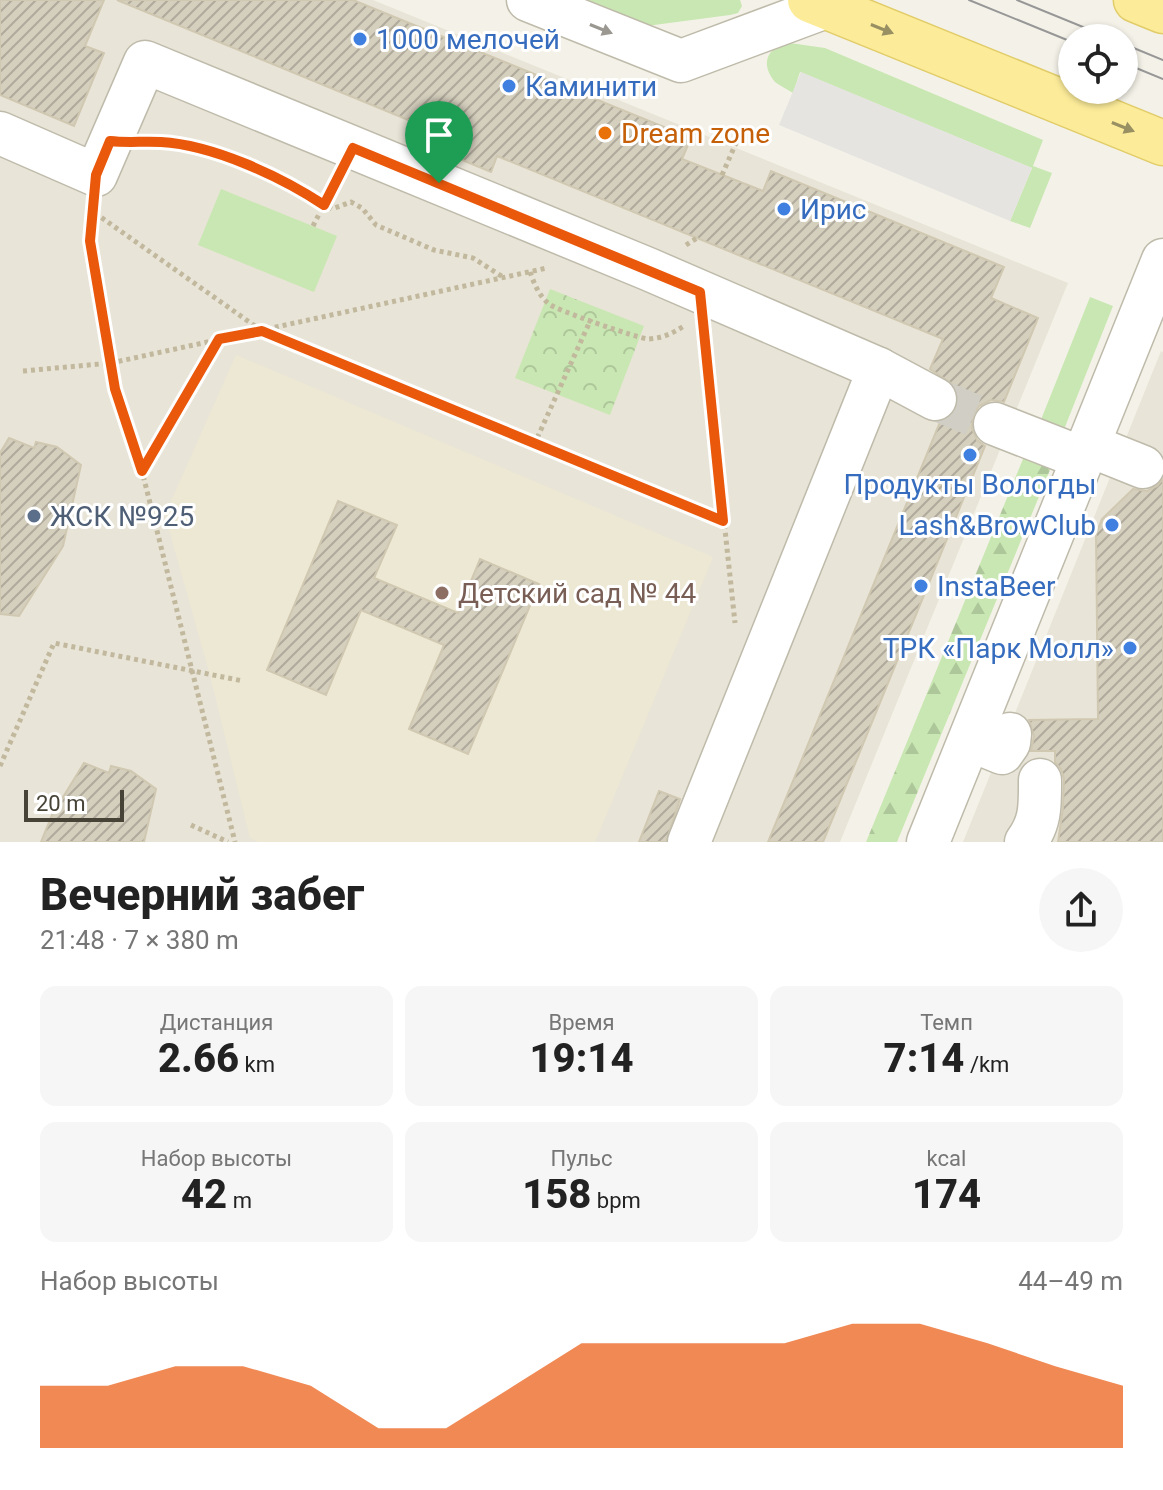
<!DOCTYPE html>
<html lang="ru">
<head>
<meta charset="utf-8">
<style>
  body { margin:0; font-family:Roboto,sans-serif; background:#f6f6f6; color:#222; height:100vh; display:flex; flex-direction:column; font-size:30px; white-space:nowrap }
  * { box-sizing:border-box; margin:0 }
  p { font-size:26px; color:#767676 }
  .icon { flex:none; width:44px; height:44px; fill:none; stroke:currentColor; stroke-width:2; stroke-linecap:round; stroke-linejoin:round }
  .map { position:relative; height:842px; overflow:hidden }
  .details { display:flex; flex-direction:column; background:#fff; flex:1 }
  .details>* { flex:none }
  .fabs { position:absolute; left:1058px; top:24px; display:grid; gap:16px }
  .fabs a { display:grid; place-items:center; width:80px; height:80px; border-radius:50%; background:#fff; box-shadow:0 2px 6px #0004; font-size:40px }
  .scale { position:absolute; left:24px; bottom:20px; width:100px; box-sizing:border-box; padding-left:8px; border:4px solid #474337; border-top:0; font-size:22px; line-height:28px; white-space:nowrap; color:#474337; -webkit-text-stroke:6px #fff; paint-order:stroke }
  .pin { position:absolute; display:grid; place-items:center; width:68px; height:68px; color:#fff; margin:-82px -34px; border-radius:50% 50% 50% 0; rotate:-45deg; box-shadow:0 0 8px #0007 }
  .pin .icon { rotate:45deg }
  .round { display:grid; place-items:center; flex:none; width:84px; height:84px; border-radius:42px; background:#f6f6f6 }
  .overview { display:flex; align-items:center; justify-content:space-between; height:136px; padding:0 40px }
  h1 { font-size:44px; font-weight:800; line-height:60px }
  .stats { display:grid; grid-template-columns:repeat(3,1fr); gap:12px; height:136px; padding:8px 40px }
  .stats div { display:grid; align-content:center; border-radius:16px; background:#f6f6f6; text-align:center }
  .stats b { font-size:40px; font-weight:800 }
  .stats small { font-size:22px; font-weight:400 }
  .stats p { font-size:22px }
  .chart { height:224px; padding:16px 40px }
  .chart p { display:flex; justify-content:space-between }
  .chart svg { width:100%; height:144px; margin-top:8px; fill:#ea580c; opacity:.7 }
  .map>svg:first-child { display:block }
  .residential { fill:#e8e4d7 }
  .education { fill:#ede8d3 }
  .grass { fill:#c9e7b2 }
  .forest { fill:url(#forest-firs) }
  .park { fill:url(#park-crowns) }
  .parking { fill:#e5e4e0 }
  .building { fill:url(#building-hatch); stroke:#d0c8b1; stroke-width:2 }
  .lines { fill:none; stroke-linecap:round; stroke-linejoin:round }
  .minor-tunnel { stroke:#d1cfc5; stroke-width:42; stroke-dasharray:42 21; stroke-linecap:butt }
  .minor-casing { stroke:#bfbbab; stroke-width:45 }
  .major-casing { stroke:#e1cc69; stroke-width:47 }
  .path { stroke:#c1b89d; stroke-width:5; stroke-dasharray:4 4; stroke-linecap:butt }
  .minor { stroke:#fff; stroke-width:42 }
  .major { stroke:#fcec99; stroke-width:44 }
  .tram { stroke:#979797; stroke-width:2 }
  .oneway { fill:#9a9891 }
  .oneway2 { fill:#988f63 }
  .route-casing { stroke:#fff; stroke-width:16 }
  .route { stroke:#ea580c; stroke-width:10 }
  .shop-dot { fill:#3f7fe0; stroke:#fff; stroke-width:3 }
  .food-dot { fill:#e8710a; stroke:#fff; stroke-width:3 }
  .service-dot { fill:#5c6f8a; stroke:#fff; stroke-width:3 }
  .education-dot { fill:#8d6e63; stroke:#fff; stroke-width:3 }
  .labels { text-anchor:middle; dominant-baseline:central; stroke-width:6; stroke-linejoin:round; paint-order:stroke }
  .shop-label { font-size:28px; fill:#366cbe; stroke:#fff; text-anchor:start }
  .food-label { font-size:28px; fill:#c56008; stroke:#fff; text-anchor:start }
  .service-label { font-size:28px; fill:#4e5e75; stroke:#fff; text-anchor:start }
  .education-label { font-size:28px; fill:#785e54; stroke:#fff; text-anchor:start }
</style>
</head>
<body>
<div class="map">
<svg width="1163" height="842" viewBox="0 0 1163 842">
  <defs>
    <pattern id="forest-firs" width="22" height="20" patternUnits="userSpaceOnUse" patternTransform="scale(2)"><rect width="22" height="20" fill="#c9e7b2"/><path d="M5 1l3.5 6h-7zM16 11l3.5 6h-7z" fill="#aec79a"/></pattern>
    <pattern id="park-crowns" width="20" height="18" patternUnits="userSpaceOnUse" patternTransform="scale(2)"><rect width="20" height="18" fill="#c9e7b2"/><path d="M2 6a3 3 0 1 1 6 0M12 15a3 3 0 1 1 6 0" fill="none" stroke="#aec79a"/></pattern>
    <pattern id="building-hatch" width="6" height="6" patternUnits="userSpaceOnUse" patternTransform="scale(2)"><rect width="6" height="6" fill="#d5cfbe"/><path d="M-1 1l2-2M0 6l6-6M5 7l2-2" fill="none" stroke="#afaa9b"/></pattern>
  </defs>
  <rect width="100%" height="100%" fill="#f4f2e8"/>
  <g class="residential">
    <path d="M0 0H373L1068 283 840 842H0Z"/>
    <path d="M1161 351 1163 352V842H963Z"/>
  </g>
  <path class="education" d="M236 355 713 557 595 842H259L250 838 210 675 165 515Z"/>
  <g class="grass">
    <path d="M567 0H740L742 6 738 13 730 15 639 27Z"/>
    <path d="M790 43 825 48 1043 140 1033 166 1052 173 1030 228 1010 221 1032 168 800 72 793 93C787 89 780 86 775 82 759 63 768 46 790 43Z"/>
    <path d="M221 189 337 236 314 292 198 245Z"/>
    <path d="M1090 297 1113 306 1059 442 1036 432Z"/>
  </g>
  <path class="forest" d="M1025 454 1052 465 897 842H866Z"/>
  <path class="park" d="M550 289 644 326 610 415 515 378Z"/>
  <path class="parking" d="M801 72 1032 168 1010 221 779 125Z"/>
  <g class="building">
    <path d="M0 0H104L85 46 104 53 74 126 0 95Z"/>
    <path d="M117 0H353L691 138 682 159 763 191 771 171 1004 267 991 298 1038 318 1004 402 991 400 979 406 973 415 972 428 977 440 985 446 823 842H768L940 422 948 419 956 410 959 397 955 386 930 369 943 339 497 156 491 172 428 146 435 131Z"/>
    <path d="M9 438 34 448 36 442 57 447 81 465 63 546 19 616 0 614V453Z"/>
    <path d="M1163 479V842H1058L1063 808 1064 779 1061 769 1055 762V751H1031L1034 736 1029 720 1098 719 1096 534 1102 519 1133 489 1147 491 1157 486Z"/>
    <path d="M338 501 397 525 374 578 458 613 480 559 539 584 468 754 409 729 444 645 361 610 326 695 267 670Z"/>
    <path d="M84 763 109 773 111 766 131 771 156 789 144 842H41L52 815Z"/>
    <path d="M659 791 680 799 666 842H639Z"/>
  </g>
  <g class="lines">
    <path class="minor-tunnel" d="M935 399 995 424"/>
    <defs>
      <g id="minor">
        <path d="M528 0 681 61 826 7"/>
        <path d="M0 133 96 175 145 62 648 269 879 369 689 842"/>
        <path d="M879 369 935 399"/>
        <path d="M995 424 1082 458"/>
        <path d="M1088 445 1143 467"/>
        <path d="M970 740 1002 753 1009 743 1010 734"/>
        <path d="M928 842 1163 260"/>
        <path d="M1026 842C1041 822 1040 805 1040 780"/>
      </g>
      <g id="major">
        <path d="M810 0 1163 143"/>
        <path d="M1136 0 1163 11"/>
      </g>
    </defs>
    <use href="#minor" class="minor-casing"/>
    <use href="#major" class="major-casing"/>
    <g class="path">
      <path d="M150 142C215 140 277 180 332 209L351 202 362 208 376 225 434 250 473 258 503 277"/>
      <path d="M722 175 743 127"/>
      <path d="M94 211 90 241 115 389 142 471 235 842"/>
      <path d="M95 213 262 331 723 521"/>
      <path d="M313 226 336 181"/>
      <path d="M686 245 697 238"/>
      <path d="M530 272C534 283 539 296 549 304 556 310 639 339 649 339 663 338 673 333 684 326"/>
      <path d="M704 334 735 623"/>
      <path d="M23 371 111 363 547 268"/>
      <path d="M534 445 591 319"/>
      <path d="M142 471 218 340"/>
      <path d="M0 766 54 643 243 681"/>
      <path d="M191 825 228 842"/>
    </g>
    <use href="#minor" class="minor"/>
    <use href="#major" class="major"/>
    <g class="tram">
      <path d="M969 0 1072 42"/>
      <path d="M1017 0 1110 38"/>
      <path d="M1124 44 1163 60"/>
      <path d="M1124 63 1163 79"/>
    </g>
  </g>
  <defs><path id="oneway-solid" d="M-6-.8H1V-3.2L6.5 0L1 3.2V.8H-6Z" transform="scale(2)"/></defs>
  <use class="oneway" href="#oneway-solid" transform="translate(601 29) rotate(22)"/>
  <g class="oneway2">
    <use href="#oneway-solid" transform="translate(882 29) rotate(22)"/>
    <use href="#oneway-solid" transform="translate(1123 127) rotate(22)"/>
  </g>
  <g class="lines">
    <defs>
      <path id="route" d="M110 141C127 143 144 141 161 142 213 145 280 176 324 205L353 148 700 292 723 521 262 331 219 339 142 471 115 389 90 241 96 175Z"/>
    </defs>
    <use href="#route" class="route-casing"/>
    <use href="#route" class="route"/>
  </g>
  <g class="shop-dot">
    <circle cx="360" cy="39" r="8"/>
    <circle cx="509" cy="86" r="8"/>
    <circle cx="784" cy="209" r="8"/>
    <circle cx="970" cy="455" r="8"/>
    <circle cx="1112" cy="525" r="8"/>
    <circle cx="921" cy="586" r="8"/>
    <circle cx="1130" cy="648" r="8"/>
  </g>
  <circle class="food-dot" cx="605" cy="133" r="8"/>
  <circle class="service-dot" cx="34" cy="516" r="8"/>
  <circle class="education-dot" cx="442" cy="593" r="8"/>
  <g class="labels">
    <g class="shop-label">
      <text x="376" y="39">1000 мелочей</text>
      <text x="525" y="86">Каминити</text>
      <text x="800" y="209">Ирис</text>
      <text x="970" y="484" text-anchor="middle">Продукты Вологды</text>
      <text x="1096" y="525" text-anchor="end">Lash&amp;BrowClub</text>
      <text x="937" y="586">InstaBeer</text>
      <text x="1114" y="648" text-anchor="end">ТРК «Парк Молл»</text>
    </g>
    <g class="food-label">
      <text x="621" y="133">Dream zone</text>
    </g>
    <g class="service-label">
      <text x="50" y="516">ЖСК №925</text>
    </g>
    <g class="education-label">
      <text x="458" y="593">Детский сад № 44</text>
    </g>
  </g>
</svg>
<div class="fabs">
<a><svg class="icon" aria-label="locate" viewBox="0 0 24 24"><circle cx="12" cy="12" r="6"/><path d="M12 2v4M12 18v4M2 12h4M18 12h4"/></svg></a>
</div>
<div class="scale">20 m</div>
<div class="pin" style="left:439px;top:183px;background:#1e9e55"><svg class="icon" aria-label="arrive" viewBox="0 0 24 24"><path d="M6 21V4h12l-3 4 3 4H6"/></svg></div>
</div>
<section class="details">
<div class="overview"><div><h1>Вечерний забег</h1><p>21:48 · 7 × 380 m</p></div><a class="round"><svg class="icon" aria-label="share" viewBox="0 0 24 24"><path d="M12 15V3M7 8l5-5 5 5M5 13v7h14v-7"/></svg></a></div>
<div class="stats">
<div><p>Дистанция</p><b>2.66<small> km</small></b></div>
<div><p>Время</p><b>19:14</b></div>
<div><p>Темп</p><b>7:14<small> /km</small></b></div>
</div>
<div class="stats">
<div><p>Набор высоты</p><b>42<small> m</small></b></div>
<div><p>Пульс</p><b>158<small> bpm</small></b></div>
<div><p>kcal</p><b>174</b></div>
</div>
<div class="chart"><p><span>Набор высоты</span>44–49 m</p>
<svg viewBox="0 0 160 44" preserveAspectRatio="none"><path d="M0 44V25L10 25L20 19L30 19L40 25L50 38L60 38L70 25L80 12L90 12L100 12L110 12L120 6L130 6L140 12L150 19L160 25V44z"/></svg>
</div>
</section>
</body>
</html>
